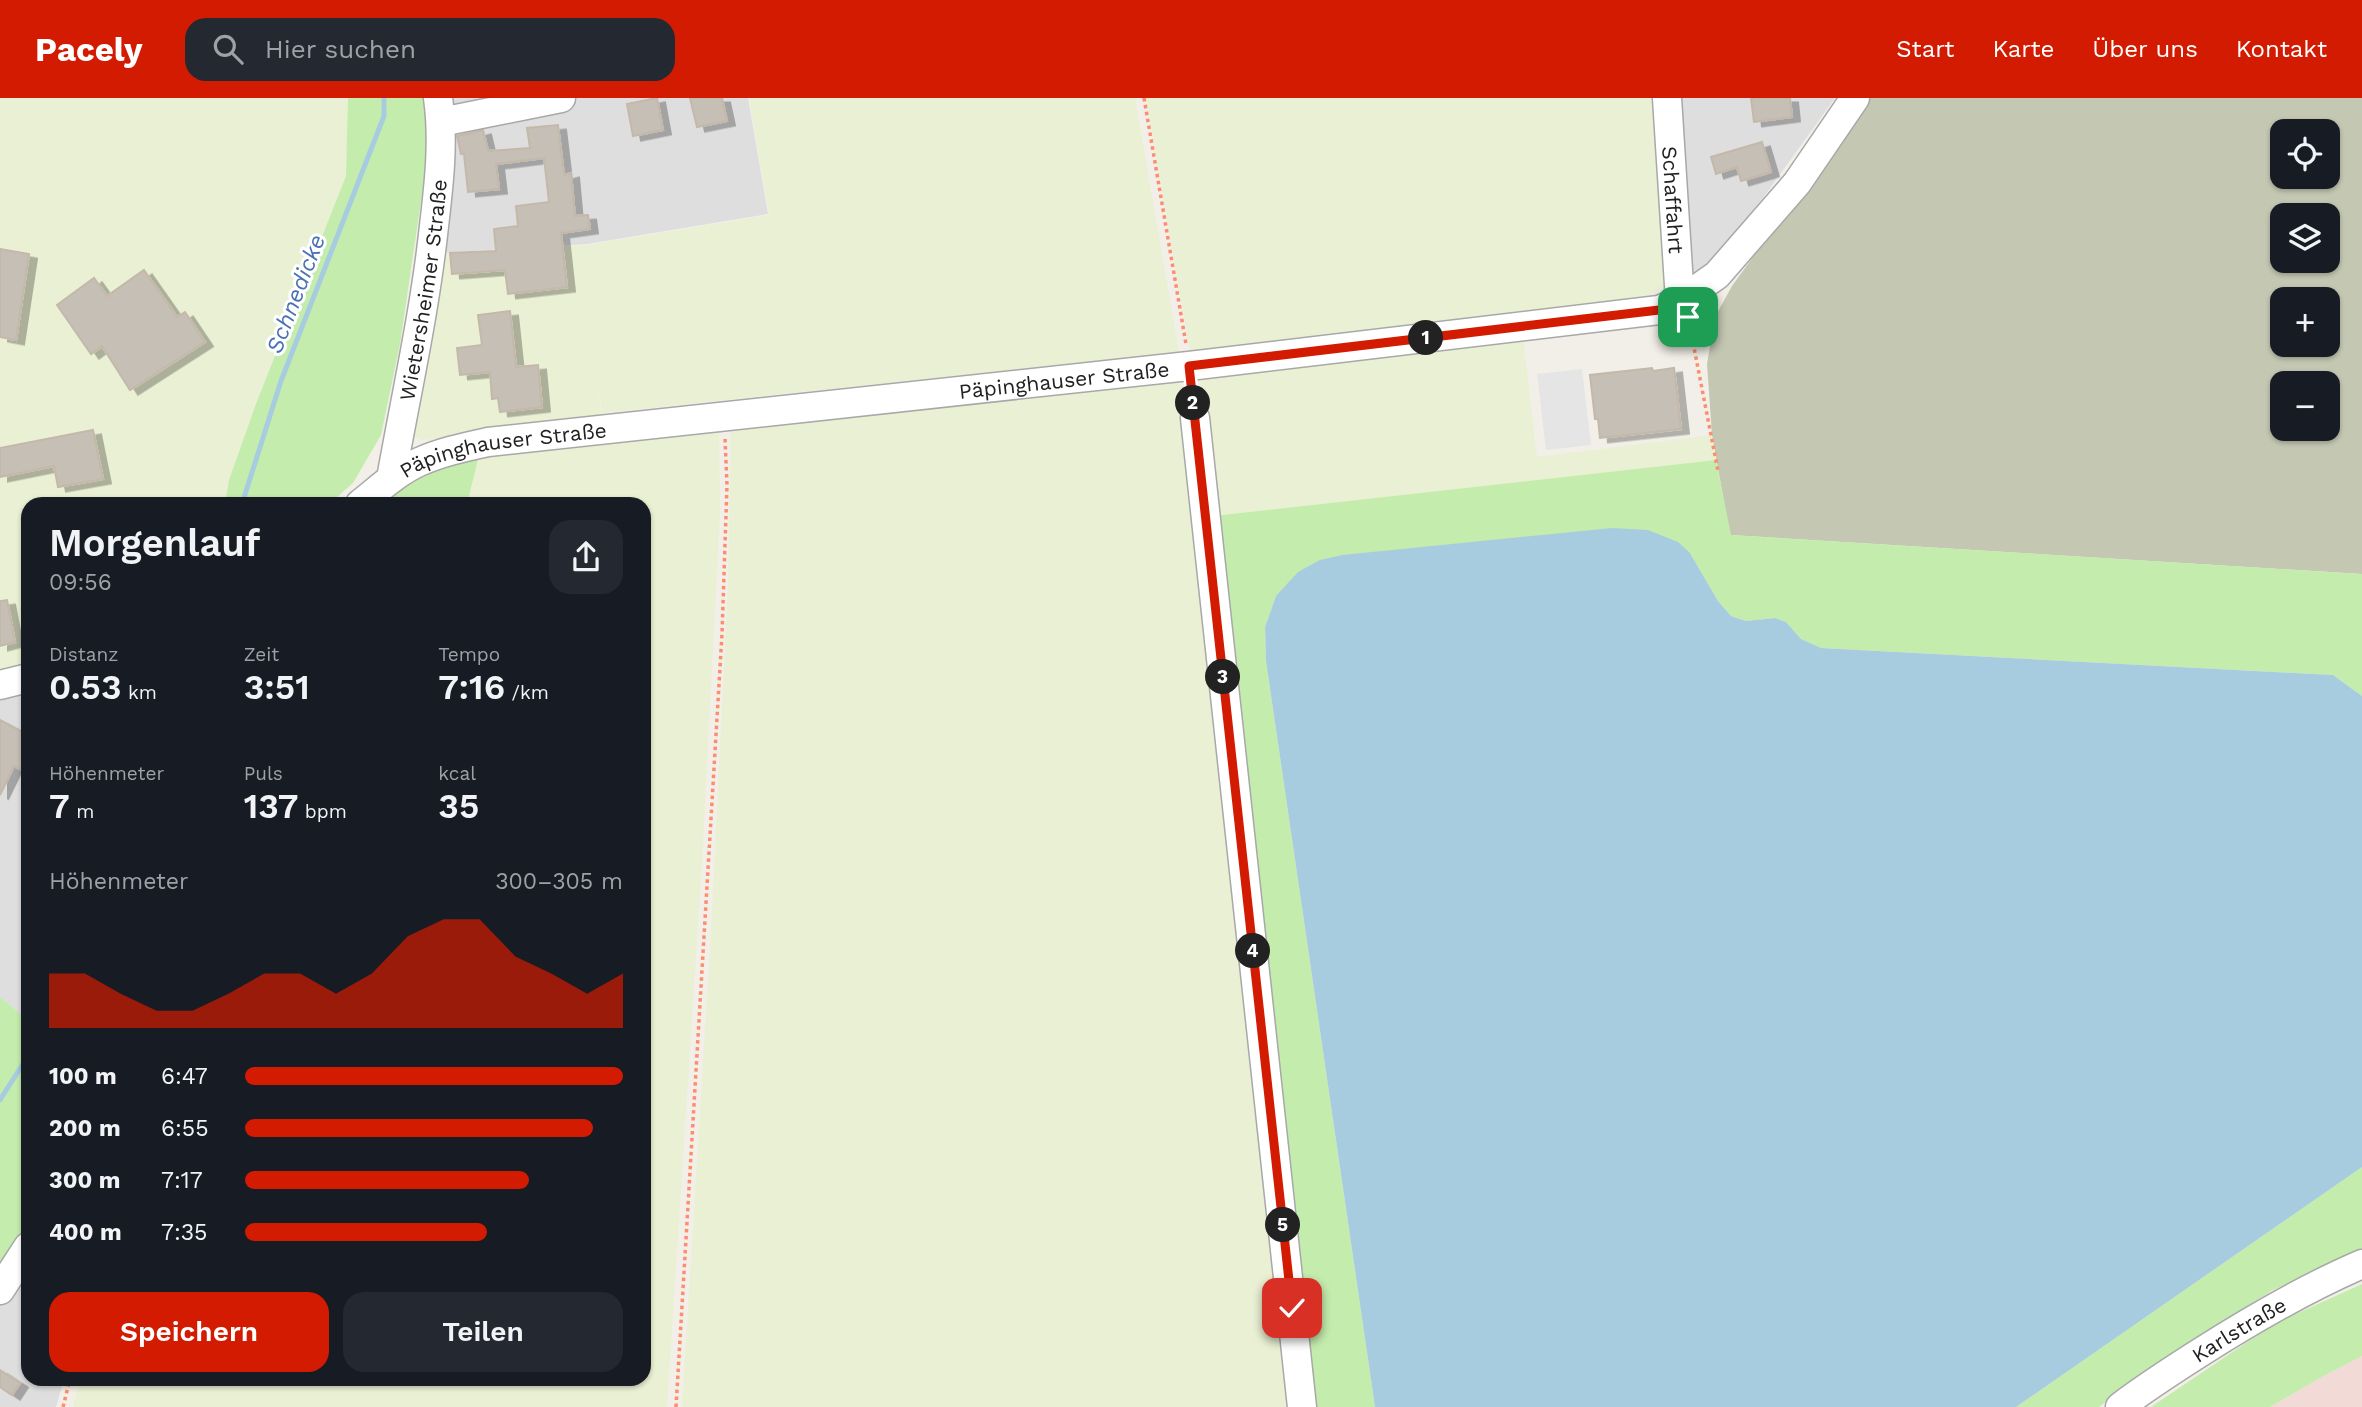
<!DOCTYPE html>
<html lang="de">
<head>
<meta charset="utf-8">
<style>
  body { margin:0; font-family:"Work Sans",sans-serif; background:#242831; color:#f1f3f6; height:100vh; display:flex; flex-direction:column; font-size:26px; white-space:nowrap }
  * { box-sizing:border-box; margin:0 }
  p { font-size:23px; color:#9ea1a6 }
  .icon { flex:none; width:38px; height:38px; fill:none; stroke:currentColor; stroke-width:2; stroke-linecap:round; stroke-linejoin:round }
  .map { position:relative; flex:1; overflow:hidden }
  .panel { position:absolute; left:21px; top:399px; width:630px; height:889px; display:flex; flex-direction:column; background:#171b24; border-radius:21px; box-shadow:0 2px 5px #0004 }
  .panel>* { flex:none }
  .controls { position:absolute; left:2270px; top:21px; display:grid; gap:14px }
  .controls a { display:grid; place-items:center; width:70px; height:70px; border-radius:14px; background:#171b24; box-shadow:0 2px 5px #0004; font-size:35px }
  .pin { position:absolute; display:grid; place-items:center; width:60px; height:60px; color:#fff; margin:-30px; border-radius:14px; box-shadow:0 4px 10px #0006 }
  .km { position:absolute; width:35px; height:35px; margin:-18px; border-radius:50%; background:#222; color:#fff; font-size:19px; line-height:35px; text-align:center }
  .round { display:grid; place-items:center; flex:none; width:74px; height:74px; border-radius:21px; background:#242831 }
  .head { display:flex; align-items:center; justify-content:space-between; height:119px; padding:0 28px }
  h1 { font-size:38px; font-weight:600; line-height:52px }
  .stats { display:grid; grid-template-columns:repeat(3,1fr); gap:10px; height:119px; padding:7px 28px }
  .stats div { display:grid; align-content:center }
  .stats b { font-size:35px; font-weight:600 }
  .stats small { font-size:19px; font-weight:400 }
  .stats p { font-size:19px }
  .chart { height:196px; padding:14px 28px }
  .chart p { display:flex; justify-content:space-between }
  .chart svg { width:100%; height:126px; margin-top:7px; fill:#d21b00; opacity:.7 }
  .button { display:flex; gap:14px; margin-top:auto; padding:14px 28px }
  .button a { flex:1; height:80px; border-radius:21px; background:#d21b00; color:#fff; font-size:28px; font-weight:600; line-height:80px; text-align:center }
  .button a+a { background:#242831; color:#f1f3f6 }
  ul { padding:0 28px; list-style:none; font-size:23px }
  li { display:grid; grid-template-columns:112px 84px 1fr; align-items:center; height:52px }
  li i { height:18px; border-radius:9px; background:#d21b00 }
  header { display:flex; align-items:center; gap:42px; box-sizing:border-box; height:98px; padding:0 35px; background:#d21b00; color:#fff }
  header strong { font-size:33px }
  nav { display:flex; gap:38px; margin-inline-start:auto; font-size:24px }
  .search { width:490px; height:63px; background:#242831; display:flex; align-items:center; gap:18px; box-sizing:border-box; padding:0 24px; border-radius:21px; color:#9ea1a6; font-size:26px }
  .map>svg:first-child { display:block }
  .residential { fill:#dfdede }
  .commercial { fill:#f2dbd7 }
  .construction { fill:#c4c7b2; fill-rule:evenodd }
  .farmland { fill:#eaf0d3 }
  .grass { fill:#c4ecad }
  .parking { fill:#e5e5e5 }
  .water { fill:#a7cce0 }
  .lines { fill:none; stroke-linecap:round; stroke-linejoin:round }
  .stream { stroke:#a7cce0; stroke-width:5 }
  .building { fill:#c6bfb6; stroke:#c4b8a9; stroke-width:2; filter:url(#shadow) }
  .minor-casing { stroke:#a8a8a8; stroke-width:31 }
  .path { stroke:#fd8e6d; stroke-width:3.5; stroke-dasharray:3.5 3.5; stroke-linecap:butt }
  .minor { stroke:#fff; stroke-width:28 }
  .route-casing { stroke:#fff; stroke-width:14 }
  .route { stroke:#d21b00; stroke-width:9 }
  .labels { text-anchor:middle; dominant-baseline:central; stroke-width:6; stroke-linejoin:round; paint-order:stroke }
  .street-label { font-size:21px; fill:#212121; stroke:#fff }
  .water-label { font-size:23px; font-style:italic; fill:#4a71b4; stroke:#fff }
</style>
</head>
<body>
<header>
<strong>Pacely</strong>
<div class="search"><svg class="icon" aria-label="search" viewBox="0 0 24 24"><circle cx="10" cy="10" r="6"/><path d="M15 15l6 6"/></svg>Hier suchen</div>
<nav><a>Start</a><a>Karte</a><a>Über uns</a><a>Kontakt</a></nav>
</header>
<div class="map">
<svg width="2362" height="1309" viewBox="0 0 2362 1309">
  <defs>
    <filter id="shadow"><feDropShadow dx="8" dy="4.5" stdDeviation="0" flood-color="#0004"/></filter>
  </defs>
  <rect width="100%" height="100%" fill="#f1efe7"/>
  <g class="residential">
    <path d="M450 0H748L768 116 587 146 441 155Z"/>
    <path d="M1659 0H1835L1732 143 1703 175 1671 192Z"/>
    <path d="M28 591V922L0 899V598Z"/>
    <path d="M28 1158V1281H64L56 1309H0V1202Z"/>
  </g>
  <path class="commercial" d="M2362 1258V1309H2270L2322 1279Z"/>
  <path class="construction" d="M1868 0H2362V476L1730 437 1712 337 1707 266 1715 219 1732 188ZM2282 33H2328V79H2282ZM2282 117H2328V163H2282ZM2282 201H2328V247H2282ZM2282 285H2328V331H2282Z"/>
  <g class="farmland">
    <path d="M0 0H348L346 78 256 307 229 382 225 406H28V565L0 573Z"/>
    <path d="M749 0H1135L1179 254 602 315 598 275 601 318 423 342 410 337 441 155 588 147 769 117Z"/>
    <path d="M1146 0H1657L1668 182 1662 189 1651 197 1190 254Z"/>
    <path d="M1523 239 1537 359 1712 337 1716 362 1213 418 1199 287 1205 275Z"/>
    <path d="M1166 276 1183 289 1292 1309H682L711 833 728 486 731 323Z"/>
    <path d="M719 325 720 413 702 765 667 1309H73L80 1281H644V406H467L480 353Z"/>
  </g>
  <g class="grass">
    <path d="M348 0H430L433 22 400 246 381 337 353 385 329 406H225L229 382 256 306 346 78Z"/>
    <path d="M480 353 467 406H378L414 380Z"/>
    <path d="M1716 362 1731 437 2362 476V598L2333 577 1821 550 1801 541 1786 524 1775 520 1746 523 1731 518 1718 503 1690 455 1276 498 1265 529 1266 563 1375 1309H1310L1213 418Z"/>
    <path d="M0 899 28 922V1131L0 1175Z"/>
    <path d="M2362 1069V1152L2271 1193 2138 1279 2099 1309H2016Z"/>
    <path d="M2362 1186V1258L2322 1279 2270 1309H2151L2274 1226Z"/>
  </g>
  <path class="parking" d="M1582 271 1591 347 1546 352 1537 276Z"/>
  <path class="water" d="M1612 430 1648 432 1678 444 1690 455 1718 503 1731 518 1746 523 1775 520 1786 524 1801 541 1821 550 2333 577 2362 598V1069L2016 1309H1375L1266 563 1265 529 1276 498 1298 474 1320 462 1342 457Z"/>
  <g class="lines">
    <g class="stream">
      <path d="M242 406 281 283 384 18V0"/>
      <path d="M0 1002 28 958"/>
    </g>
  </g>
  <g class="building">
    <path d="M657 0 663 32 633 38 627 6Z"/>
    <path d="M690 0H722L727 23 697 29Z"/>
    <path d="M1751 0H1790L1792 19 1754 24Z"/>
    <path d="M558 27 564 77 571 75 575 118 588 117 590 131 561 135 567 189 508 196 505 172 452 176 450 155 496 153 494 131 518 128 516 108 549 104 544 60 496 66 499 91 468 94 464 56H461L457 38 483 32 488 53 530 50 527 30Z"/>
    <path d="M1762 44 1771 74 1741 83 1737 69 1716 76 1711 59Z"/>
    <path d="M0 151 29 156 16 242 0 239Z"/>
    <path d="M144 172 177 219 185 214 205 244 130 292 102 248 91 256 57 207 94 180 107 198Z"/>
    <path d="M510 213 516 269 538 267 542 309 500 314 498 300 492 301 490 274 460 277 457 250 482 247 478 217Z"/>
    <path d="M1652 270 1653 273 1674 270 1681 331 1600 340 1598 321H1595L1590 277Z"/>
    <path d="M93 332 103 381 58 389 54 368 0 379V350Z"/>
    <path d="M7 502 15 544 0 548V503Z"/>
    <path d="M0 622 28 637V675L14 668 0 697Z"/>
    <path d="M0 1272 20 1285 12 1297 0 1289Z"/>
  </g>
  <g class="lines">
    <defs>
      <g id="minor">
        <path id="s1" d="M1667 0 1680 203"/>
        <path d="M441 24 561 0"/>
        <path d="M1195 320 1302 1309"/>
        <path id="s2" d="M391 381C406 297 425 213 434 128 439 86 444 42 438 0"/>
        <path id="s3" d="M360 406C379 391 397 374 419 364 441 354 465 349 488 344L1189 268 1659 212 1680 203 1717 177 1797 85 1855 0"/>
        <path d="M0 587 28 580"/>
        <path d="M0 1192 28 1149"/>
        <path id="s4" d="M2120 1309C2146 1289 2173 1272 2201 1254 2253 1221 2306 1190 2362 1166"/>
      </g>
    </defs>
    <use href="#minor" class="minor-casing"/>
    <g class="path">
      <path d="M1144 0 1186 246"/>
      <path d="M1689 224 1718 373"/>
      <path d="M63 1309 70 1281"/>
      <path d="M676 1309 722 536 727 387 725 340"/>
    </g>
    <use href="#minor" class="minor"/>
  </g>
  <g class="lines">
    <defs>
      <path id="route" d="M1292 1210 1189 268 1659 212 1680 203 1688 219"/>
    </defs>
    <use href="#route" class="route-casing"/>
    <use href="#route" class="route"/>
  </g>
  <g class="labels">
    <g class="street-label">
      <text stroke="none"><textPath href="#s1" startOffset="102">Schaffahrt</textPath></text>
      <text stroke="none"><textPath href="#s2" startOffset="192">Wietersheimer Straße</textPath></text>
      <text stroke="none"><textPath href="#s3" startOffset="724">Päpinghauser Straße</textPath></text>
      <text stroke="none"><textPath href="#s3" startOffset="158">Päpinghauser Straße</textPath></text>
      <text stroke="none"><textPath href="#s4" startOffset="142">Karlstraße</textPath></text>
    </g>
    <g class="water-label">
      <text transform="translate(296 196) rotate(-69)">Schnedicke</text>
    </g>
  </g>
</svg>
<div class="controls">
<a><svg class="icon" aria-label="locate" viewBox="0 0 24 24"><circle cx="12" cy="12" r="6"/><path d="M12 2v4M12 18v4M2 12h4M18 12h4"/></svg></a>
<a><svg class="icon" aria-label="layers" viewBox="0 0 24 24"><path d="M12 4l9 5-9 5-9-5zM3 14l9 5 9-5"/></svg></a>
<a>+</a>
<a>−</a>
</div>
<div class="pin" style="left:1688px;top:219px;background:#1e9e55"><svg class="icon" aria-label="arrive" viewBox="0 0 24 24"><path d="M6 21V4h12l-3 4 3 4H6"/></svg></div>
<div class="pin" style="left:1292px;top:1210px;background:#d93025"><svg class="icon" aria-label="check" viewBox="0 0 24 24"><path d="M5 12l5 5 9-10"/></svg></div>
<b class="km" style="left:1426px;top:240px">1</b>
<b class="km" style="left:1193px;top:305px">2</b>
<b class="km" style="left:1223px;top:579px">3</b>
<b class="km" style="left:1253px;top:853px">4</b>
<b class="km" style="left:1283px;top:1127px">5</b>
<section class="panel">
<div class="head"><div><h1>Morgenlauf</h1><p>09:56</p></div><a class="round"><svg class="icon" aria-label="share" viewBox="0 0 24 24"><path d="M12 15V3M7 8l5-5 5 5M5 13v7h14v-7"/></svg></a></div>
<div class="stats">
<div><p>Distanz</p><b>0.53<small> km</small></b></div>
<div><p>Zeit</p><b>3:51</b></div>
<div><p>Tempo</p><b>7:16<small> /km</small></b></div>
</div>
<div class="stats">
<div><p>Höhenmeter</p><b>7<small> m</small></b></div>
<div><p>Puls</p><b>137<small> bpm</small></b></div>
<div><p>kcal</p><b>35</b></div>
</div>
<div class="chart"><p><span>Höhenmeter</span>300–305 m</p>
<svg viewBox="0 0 160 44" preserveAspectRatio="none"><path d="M0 44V25L10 25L20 32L30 38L40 38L50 32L60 25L70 25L80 32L90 25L100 12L110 6L120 6L130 19L140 25L150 32L160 25V44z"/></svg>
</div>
<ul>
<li><b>100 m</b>6:47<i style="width:100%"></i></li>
<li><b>200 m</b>6:55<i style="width:92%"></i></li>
<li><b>300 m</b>7:17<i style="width:75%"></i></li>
<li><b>400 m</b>7:35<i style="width:64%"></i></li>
</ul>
<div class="button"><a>Speichern</a><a>Teilen</a></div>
</section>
</div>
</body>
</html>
